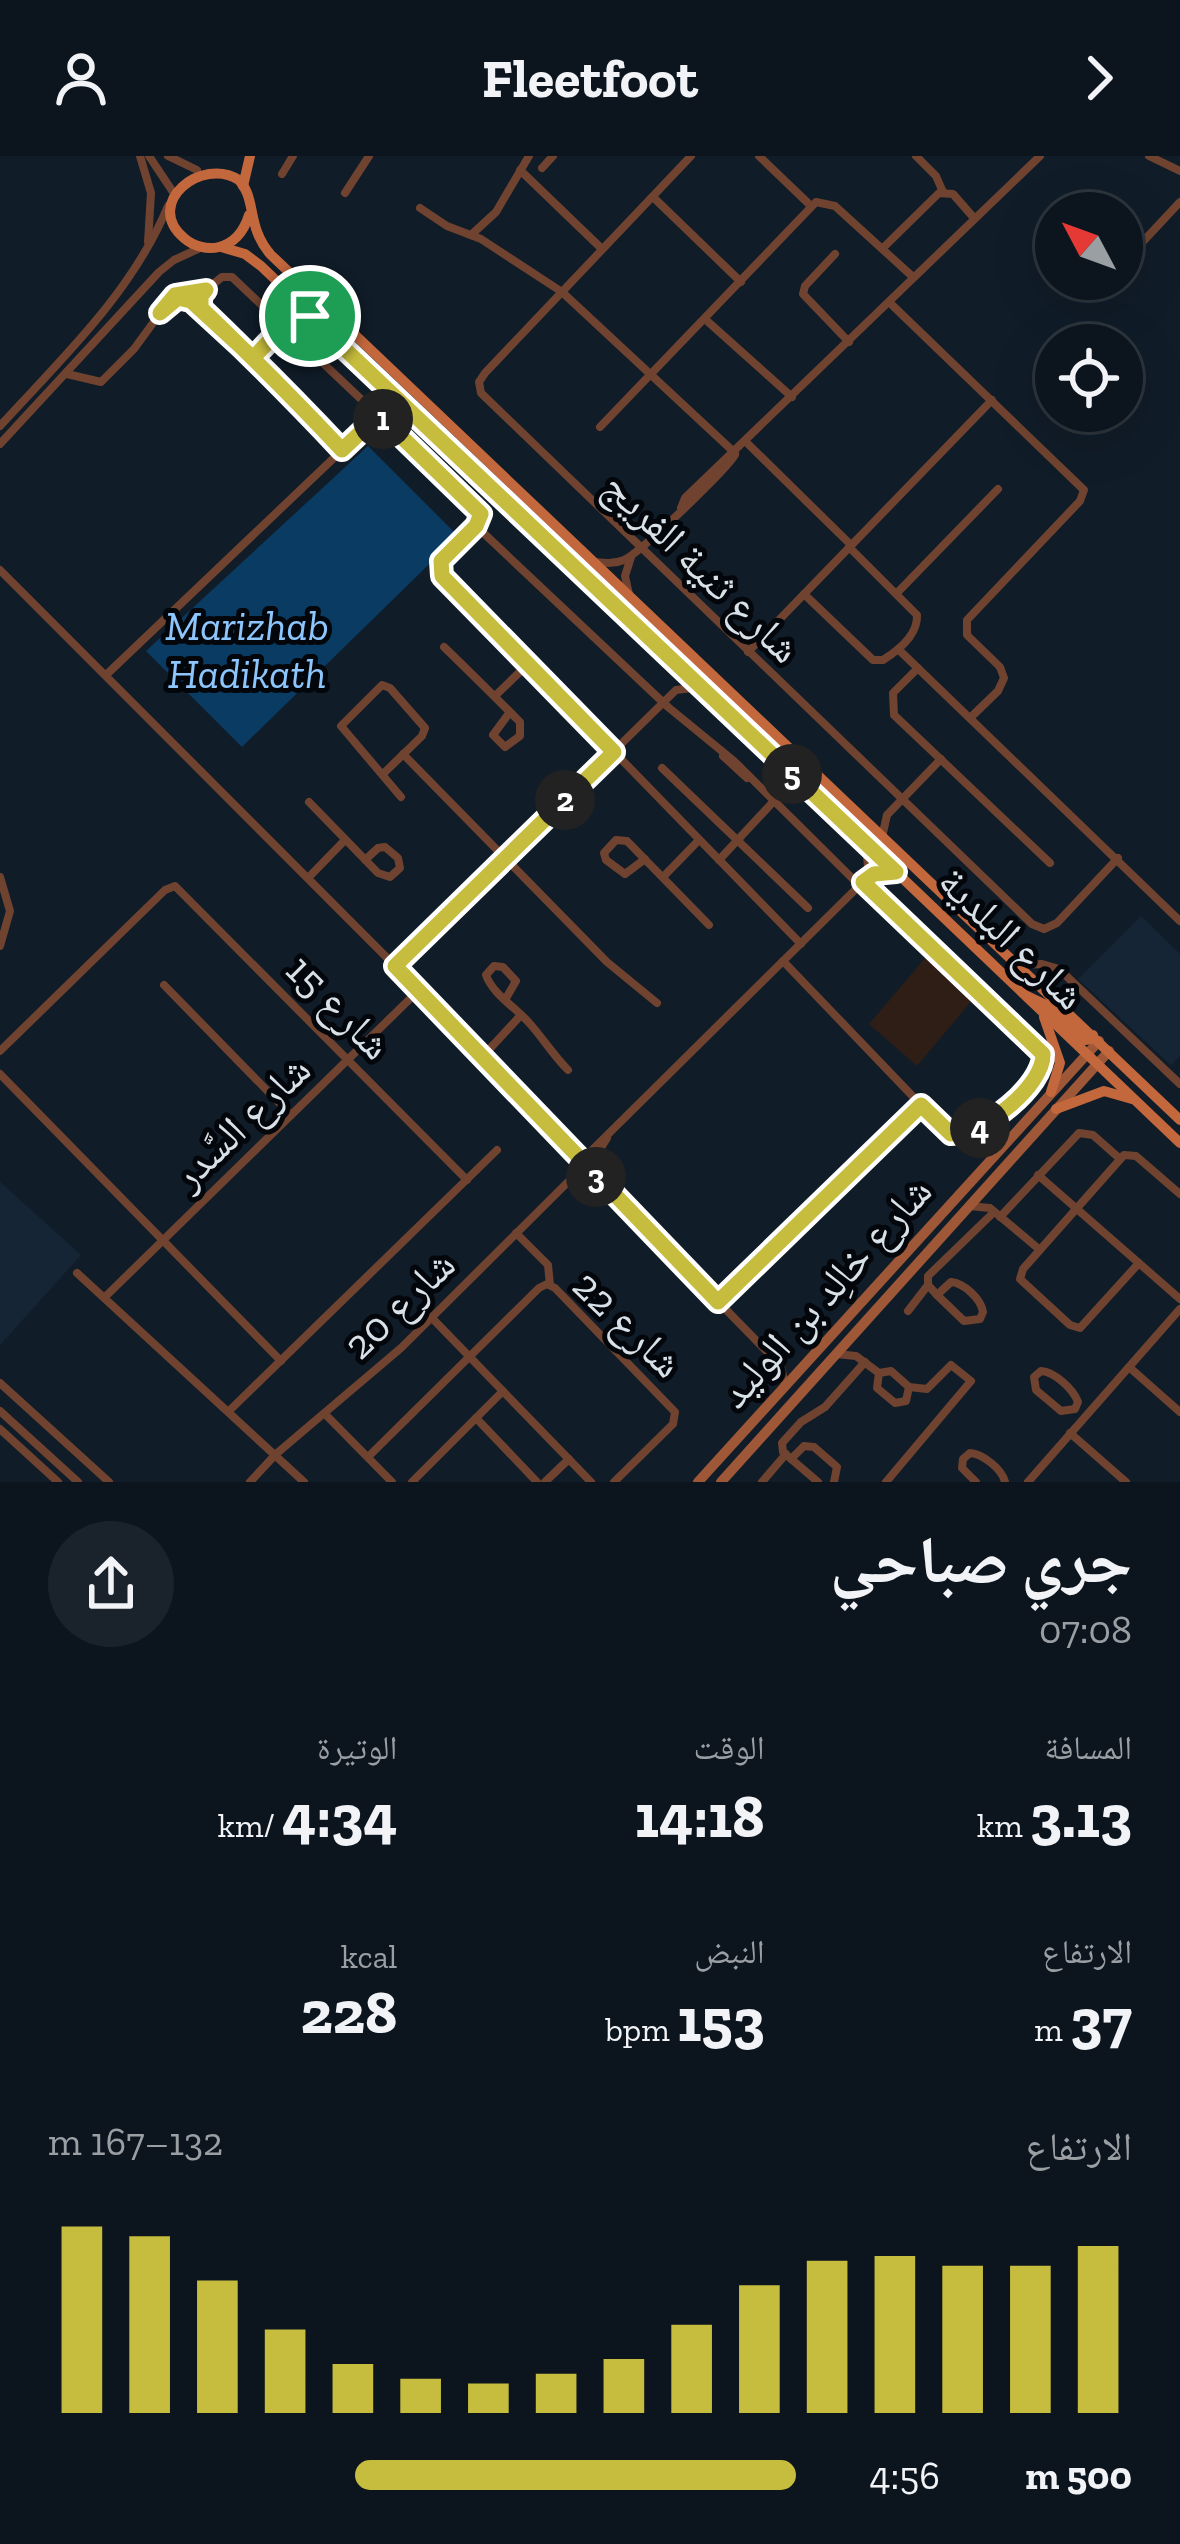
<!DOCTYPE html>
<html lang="ar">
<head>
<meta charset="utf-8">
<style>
  body { margin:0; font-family:"Zilla Slab","Noto Naskh Arabic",serif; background:#1a222b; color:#f1f3f6; direction:rtl; height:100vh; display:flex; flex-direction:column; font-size:45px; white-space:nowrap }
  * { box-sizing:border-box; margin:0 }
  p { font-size:39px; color:#9a9fa4 }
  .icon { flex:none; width:66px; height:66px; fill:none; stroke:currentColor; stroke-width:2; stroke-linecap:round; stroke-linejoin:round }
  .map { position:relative; height:1326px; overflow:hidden; direction:ltr }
  .drawer { display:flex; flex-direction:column; background:#0c151e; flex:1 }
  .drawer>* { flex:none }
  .needle { width:78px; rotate:311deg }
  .buttons { position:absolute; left:1035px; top:36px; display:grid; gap:24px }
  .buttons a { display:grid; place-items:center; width:108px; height:108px; border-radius:50%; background:#0c151e; box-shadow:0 12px 48px #0002,0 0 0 3px #2c343c; font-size:60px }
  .pin { position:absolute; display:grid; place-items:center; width:102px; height:102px; color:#fff; margin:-51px; border:6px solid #fff; border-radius:50%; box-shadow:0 3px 12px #0007 }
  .km { position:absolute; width:60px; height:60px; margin:-30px; border-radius:50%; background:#222; color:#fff; font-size:33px; line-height:60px; text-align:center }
  .round { display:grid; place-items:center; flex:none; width:126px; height:126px; border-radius:63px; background:#1a222b }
  .overview { display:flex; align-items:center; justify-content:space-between; height:204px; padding:0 48px }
  h1 { font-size:66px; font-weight:800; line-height:90px }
  .metrics { display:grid; grid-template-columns:repeat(3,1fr); gap:18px; height:204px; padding:12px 48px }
  .metrics div { display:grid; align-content:center }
  .metrics b { font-size:60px; font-weight:800 }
  .metrics small { font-size:33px; font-weight:400 }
  .metrics p { font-size:33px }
  .chart { height:336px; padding:24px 48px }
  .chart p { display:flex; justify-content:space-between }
  .chart svg { width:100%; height:216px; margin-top:12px; stroke:#c6bc3d; stroke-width:6 }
  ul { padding:0 48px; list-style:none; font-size:39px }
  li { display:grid; grid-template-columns:192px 144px 1fr; align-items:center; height:90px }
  li i { height:30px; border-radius:15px; background:#c6bc3d }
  header { display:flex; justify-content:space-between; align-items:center; height:156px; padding:0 48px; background:#0c151e; font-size:54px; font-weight:800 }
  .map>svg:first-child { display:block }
  .commercial { fill:#2e1e15 }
  .built { fill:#152535 }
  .green { fill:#0a3b62 }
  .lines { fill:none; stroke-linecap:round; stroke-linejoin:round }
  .street { stroke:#6f432f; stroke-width:8 }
  .secondary { stroke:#9e5737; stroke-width:10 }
  .primary { stroke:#c3673c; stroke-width:10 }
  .route-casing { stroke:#fff; stroke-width:24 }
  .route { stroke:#c6bc3d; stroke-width:15 }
  .labels { text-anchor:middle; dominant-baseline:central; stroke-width:10; stroke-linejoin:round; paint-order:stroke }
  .street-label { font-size:42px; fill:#d8e0e8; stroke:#03060b }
  .park-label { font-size:42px; font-style:italic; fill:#8dc6fd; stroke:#03060b }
</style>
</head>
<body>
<header><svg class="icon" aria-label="forward" viewBox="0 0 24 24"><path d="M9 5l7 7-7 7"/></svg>Fleetfoot<svg class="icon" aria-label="person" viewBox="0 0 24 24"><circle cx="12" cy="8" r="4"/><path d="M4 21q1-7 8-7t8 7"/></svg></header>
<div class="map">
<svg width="1180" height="1326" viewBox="0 0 1180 1326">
  <rect width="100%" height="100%" fill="#101c28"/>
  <path class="commercial" d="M926 801 974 842 917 910 869 868Z"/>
  <g class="built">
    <path d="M1141 760 1180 798V900L1171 909 1078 823Z"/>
    <path d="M0 1026 81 1099 0 1189Z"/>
  </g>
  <path class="green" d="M368 290 458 380 242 591 146 495Z"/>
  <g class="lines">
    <g class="street">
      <path d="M140 0 151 37 148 86"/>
      <path d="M149 0 173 36"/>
      <path d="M168 0 197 14"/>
      <path d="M691 0 485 217 479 226 481 237 1032 768 1044 773 1057 767 1118 702"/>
      <path d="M759 0 810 49"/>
      <path d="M916 0 936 20 943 36"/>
      <path d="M1149 0 1180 15"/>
      <path d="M542 12 553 0"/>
      <path d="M520 14 602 93"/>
      <path d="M282 18 293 0"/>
      <path d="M345 37 369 0"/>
      <path d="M653 41 741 126"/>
      <path d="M420 52 447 70 481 83 562 136 735 297"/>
      <path d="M471 79 496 56 529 0"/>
      <path d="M884 91 939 37 953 38 974 62"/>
      <path d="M835 98 805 130 803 138 849 186"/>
      <path d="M1122 108 1180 46"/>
      <path d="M1093 123 1100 127 1108 123"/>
      <path d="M173 140 205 134"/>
      <path d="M889 146 1084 334 1080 345 967 464V479L1000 511 1004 522 998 535 970 562"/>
      <path d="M201 152 203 136 222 121H232L479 355V367L441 405 443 420 801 788"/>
      <path d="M160 157 178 143 194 147 342 294"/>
      <path d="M706 164 792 241"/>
      <path d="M253 202 292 161 312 160"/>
      <path d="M67 218 101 226 134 193 161 156"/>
      <path d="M0 270C62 202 132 137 168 50"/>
      <path d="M600 271 816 46 835 50 913 121"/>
      <path d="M746 286 851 389"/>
      <path d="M0 288 159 116 174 104 198 93"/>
      <path d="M681 352 685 342 1040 0"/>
      <path d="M476 370 668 551 734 605 859 729"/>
      <path d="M596 406C606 407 614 408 624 404 640 397 725 315 735 299"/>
      <path d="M0 414 484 899 585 1009 781 1210 785 1230"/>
      <path d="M897 437 998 333"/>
      <path d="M629 438 625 420 631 401"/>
      <path d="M804 438 873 504H883C899 494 918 479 917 459L849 391"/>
      <path d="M444 491C470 516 495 541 520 566V580L505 591 493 579 510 556"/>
      <path d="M898 493 1180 765"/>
      <path d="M748 496 992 244"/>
      <path d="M918 512 893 537 894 559 1050 707"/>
      <path d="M106 519 379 259"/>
      <path d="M495 540 528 508"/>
      <path d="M403 598 607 806 657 847"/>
      <path d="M723 600 747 622"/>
      <path d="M662 612 808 752"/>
      <path d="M383 618 422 580 425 572 390 532 382 529 341 570 401 641"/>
      <path d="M309 646 378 717 390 721 400 712 398 702 385 691 378 692 365 704"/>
      <path d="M882 681 887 659 941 603"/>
      <path d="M866 690 869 720"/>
      <path d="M645 703 625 718 606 704 604 697 616 684 627 685 709 769"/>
      <path d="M719 704 773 646"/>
      <path d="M0 721 10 755 0 790"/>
      <path d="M663 721 699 684"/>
      <path d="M308 722 345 684"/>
      <path d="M783 805 946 975C978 987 1045 928 1043 898L863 726"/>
      <path d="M1020 809 1042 808 1059 813 1180 928"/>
      <path d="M395 810 676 534 700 531"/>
      <path d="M164 829 291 959"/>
      <path d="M505 844 516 825 503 811 494 810 486 819C493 839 517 852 531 869 544 884 554 900 568 914"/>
      <path d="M0 895 165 734 175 730 467 1024"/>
      <path d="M484 899 521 859"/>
      <path d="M0 918 281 1205"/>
      <path d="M581 1005 869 720 894 716"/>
      <path d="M588 1012 607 982"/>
      <path d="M1038 1019 1180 1143"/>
      <path d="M969 1050 990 1052 1040 1094"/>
      <path d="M1000 1061 1079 977 1093 979 1119 1002"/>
      <path d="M516 1077 548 1109 550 1129"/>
      <path d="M1139 1107 1080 1172 1070 1169 1020 1123 1023 1113 1124 999 1136 1000 1180 1038"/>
      <path d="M77 1117 304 1326"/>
      <path d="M951 1126C964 1127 981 1143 983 1156L980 1163 964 1165 937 1139Z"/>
      <path d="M937 1139 928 1129V1120L994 1056"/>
      <path d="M105 1141 419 834"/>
      <path d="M718 1146 921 949"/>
      <path d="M908 1155 928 1129"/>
      <path d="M431 1161 591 1326"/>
      <path d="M836 1198 856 1200 879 1217 891 1215 909 1231 906 1245 895 1247 877 1232 879 1217"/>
      <path d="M1129 1211 1180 1256"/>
      <path d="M1041 1215C1055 1216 1073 1233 1078 1246L1075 1253 1061 1255 1036 1234 1034 1221Z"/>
      <path d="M0 1227 109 1326"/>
      <path d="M0 1255 78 1326"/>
      <path d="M229 1255 497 994"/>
      <path d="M325 1258 392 1326"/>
      <path d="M476 1262 537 1326"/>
      <path d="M0 1273 58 1326"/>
      <path d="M1070 1277 1126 1326"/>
      <path d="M368 1301 539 1132 547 1128 555 1132 675 1256 673 1268 614 1326"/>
      <path d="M791 1303 804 1290 814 1291 837 1311 834 1326"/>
      <path d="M250 1326 276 1298 401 1192 585 1009"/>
      <path d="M412 1326 503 1235"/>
      <path d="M545 1326 569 1303"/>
      <path d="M762 1326 786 1298"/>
      <path d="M818 1326 783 1296 782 1287 801 1266 825 1251 865 1206"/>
      <path d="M886 1326 971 1225 951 1209 927 1233 909 1231"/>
      <path d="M976 1326 962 1312 963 1303 970 1297C983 1298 1002 1313 1005 1326"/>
      <path d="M1028 1326 1180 1153"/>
    </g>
    <g class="secondary">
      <path d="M698 1326 1099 885"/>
      <path d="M721 1326 1109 895"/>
    </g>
    <g class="primary">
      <path d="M243 30 250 0"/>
      <path d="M249 59C244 75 235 87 219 91 207 94 193 90 184 82 143 47 202 0 239 24 257 43 246 71 271 99L1180 964"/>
      <path d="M221 91 245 98 261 110 1180 987"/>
      <path d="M1027 840 1050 851 1085 884 1092 883 1093 879"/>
      <path d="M1044 861 1060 907 1051 936"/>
      <path d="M1056 953 1104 935 1132 943"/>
    </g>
  </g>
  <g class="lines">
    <defs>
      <path id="route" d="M310 160 292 161 253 202 191 145 178 142 160 157 175 139 206 134 201 140V152C249 198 296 245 342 294L379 259 481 358 476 370 441 405 442 420 614 596 395 810 718 1146 921 949 951 978C983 978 1044 930 1043 898L863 726 874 718 896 716 310 160"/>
    </defs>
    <use href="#route" class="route-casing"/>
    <use href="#route" class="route"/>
  </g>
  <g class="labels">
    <g class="street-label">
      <text transform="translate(702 411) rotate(44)">شارع ثنية الفريج</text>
      <text transform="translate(1012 782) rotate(44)">شارع البلدية</text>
      <text transform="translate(339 851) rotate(45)">شارع 15</text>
      <text transform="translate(241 966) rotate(-44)">شارع السَّدر</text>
      <text transform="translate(825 1136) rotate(-48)">شارع خالِد بن الوليد</text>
      <text transform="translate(399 1148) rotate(-44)">شارع 20</text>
      <text transform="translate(628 1168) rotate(44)">شارع 22</text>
    </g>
    <g class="park-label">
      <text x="247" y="469">Marizhab<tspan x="247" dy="48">Hadikath</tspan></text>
    </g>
  </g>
</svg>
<div class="buttons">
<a><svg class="needle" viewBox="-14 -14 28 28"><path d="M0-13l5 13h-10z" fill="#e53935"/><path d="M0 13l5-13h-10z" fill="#9a9fa4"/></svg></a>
<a><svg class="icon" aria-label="locate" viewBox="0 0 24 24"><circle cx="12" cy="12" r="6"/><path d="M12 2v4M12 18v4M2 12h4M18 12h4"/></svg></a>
</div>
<div class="pin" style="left:310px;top:160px;background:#1e9e55"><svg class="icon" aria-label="arrive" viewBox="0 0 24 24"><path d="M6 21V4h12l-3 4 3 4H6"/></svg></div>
<b class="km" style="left:383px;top:263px">1</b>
<b class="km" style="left:565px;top:644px">2</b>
<b class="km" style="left:596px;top:1021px">3</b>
<b class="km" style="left:980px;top:972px">4</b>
<b class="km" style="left:792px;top:618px">5</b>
</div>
<section class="drawer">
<div class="overview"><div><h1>جري صباحي</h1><p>07:08</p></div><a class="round"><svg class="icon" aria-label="share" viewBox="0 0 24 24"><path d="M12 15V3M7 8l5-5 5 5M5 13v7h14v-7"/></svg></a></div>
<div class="metrics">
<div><p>المسافة</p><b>3.13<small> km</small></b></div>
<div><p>الوقت</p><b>14:18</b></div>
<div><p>الوتيرة</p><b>4:34<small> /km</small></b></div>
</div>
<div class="metrics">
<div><p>الارتفاع</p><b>37<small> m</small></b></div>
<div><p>النبض</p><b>153<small> bpm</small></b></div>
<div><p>kcal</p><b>228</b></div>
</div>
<div class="chart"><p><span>الارتفاع</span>132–167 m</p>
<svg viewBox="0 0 160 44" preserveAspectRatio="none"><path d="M5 44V6M15 44V8M25 44V17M35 44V27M45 44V34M55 44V37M65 44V38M75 44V36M85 44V33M95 44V26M105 44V18M115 44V13M125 44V12M135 44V14M145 44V14M155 44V10"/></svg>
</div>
<ul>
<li><b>500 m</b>4:56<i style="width:59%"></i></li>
</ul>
</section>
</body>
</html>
